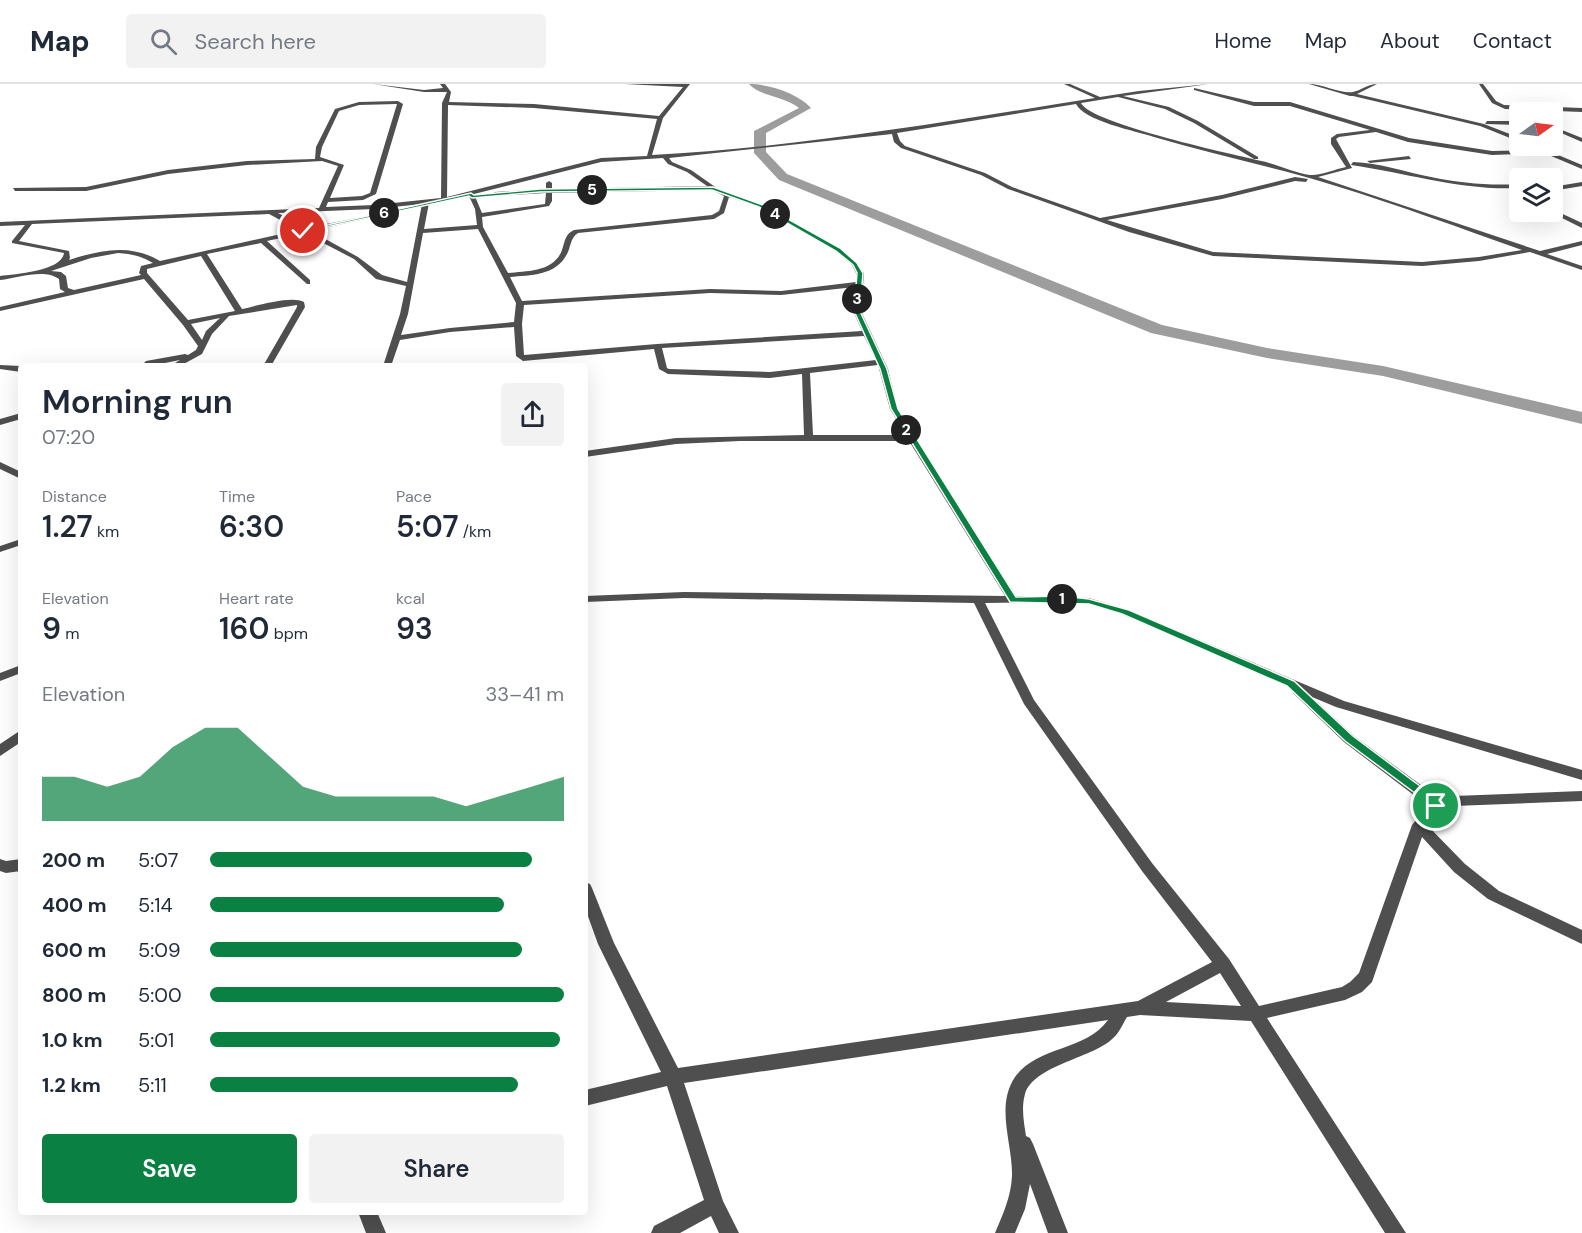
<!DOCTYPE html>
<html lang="en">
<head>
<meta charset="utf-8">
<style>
  body { margin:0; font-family:"DM Sans",sans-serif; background:#f2f2f3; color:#1f2937; height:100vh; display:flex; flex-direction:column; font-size:22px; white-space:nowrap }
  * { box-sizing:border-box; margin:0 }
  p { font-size:20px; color:#747a83 }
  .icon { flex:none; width:33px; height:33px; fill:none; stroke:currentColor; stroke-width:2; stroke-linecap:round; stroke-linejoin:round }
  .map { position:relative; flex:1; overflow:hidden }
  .details { position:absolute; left:18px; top:279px; width:570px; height:852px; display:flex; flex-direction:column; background:#fff; border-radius:6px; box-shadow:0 6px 24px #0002 }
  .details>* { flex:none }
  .needle { width:39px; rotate:76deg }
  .fabs { position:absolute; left:1509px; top:18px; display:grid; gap:12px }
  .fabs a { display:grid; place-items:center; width:54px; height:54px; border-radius:6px; background:#fff; box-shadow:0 6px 24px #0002; font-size:30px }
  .pin { position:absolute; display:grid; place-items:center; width:51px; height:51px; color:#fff; margin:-26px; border:3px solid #fff; border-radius:50%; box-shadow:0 2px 6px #0007 }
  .km { position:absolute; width:30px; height:30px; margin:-15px; border-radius:50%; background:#222; color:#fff; font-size:16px; line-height:30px; text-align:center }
  .round { display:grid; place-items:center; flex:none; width:63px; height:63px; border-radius:6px; background:#f2f2f3 }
  .summary { display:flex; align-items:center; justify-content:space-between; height:102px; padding:0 24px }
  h1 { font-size:33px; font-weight:600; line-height:45px }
  .stats { display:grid; grid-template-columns:repeat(3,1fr); gap:9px; height:102px; padding:6px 24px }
  .stats div { display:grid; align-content:center }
  .stats b { font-size:30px; font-weight:600 }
  .stats small { font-size:16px; font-weight:400 }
  .stats p { font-size:16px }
  .chart { height:168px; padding:12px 24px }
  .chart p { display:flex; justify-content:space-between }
  .chart svg { width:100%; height:108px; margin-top:6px; fill:#0b8043; opacity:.7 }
  .primary-button { display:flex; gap:12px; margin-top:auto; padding:12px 24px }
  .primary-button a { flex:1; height:69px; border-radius:6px; background:#0b8043; color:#fff; font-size:24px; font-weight:600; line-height:69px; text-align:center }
  .primary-button a+a { background:#f2f2f3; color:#1f2937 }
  ul { padding:0 24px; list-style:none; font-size:20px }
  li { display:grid; grid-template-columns:96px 72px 1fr; align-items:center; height:45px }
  li i { height:15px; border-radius:8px; background:#0b8043 }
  header { display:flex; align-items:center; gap:36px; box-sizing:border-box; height:84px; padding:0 30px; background:#fff; border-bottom:2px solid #e0e1e3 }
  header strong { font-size:28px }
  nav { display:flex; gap:33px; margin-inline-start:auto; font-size:21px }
  .search { width:420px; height:54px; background:#f2f2f3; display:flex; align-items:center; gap:15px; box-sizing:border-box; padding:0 21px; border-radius:6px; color:#747a83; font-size:22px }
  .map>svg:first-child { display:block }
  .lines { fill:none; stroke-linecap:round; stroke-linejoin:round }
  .river { fill:#9d9d9d; fill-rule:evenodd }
  .minor { fill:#4f4f4f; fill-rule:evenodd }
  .route { fill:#0b8043; stroke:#fff; stroke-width:1.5 }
</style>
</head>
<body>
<header>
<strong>Map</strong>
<div class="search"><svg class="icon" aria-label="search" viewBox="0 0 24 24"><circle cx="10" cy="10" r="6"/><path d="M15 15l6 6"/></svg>Search here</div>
<nav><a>Home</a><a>Map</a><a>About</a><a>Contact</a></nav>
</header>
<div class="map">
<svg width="1582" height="1149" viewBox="0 0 1582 1149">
  <rect width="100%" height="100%" fill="#fff"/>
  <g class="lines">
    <path class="river" d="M749 0C768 0 798 9 811 24L766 49V68L787 90 1162 241 1267 264 1383 282 1582 328V340L1383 292 1267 274 1151 249 779 96 754 69V47L799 24C784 12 761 13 749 0Z"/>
    <g class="minor">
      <path d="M373 0 424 6 443 4 440 0H445L451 8 449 18 534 20 659 32 683 3 625 0H690L663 34 652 71C801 63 950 37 1095 14L1064 0H1070L1100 13 1139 7 1209 0 1123 12 1169 23 1198 37 1258 73V75H1254L1194 39 1165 25 1118 13 1081 19C1091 40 1236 71 1266 78 1280 82 1296 89 1310 91 1320 92 1335 85 1346 83L1331 60V54L1337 50 1370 46 1290 22H1254L1194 6V4L1254 18H1290L1409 54 1492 67 1538 66 1536 65 1539 63 1582 81V85L1544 69 1492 71 1408 58 1376 48 1339 53 1336 55 1352 84 1318 93 1540 167 1582 157V161L1547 170 1582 182V186L1530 168 1479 177 1422 182 1213 172 1129 148 1008 105 981 91 901 64 894 58 892 50 669 74 672 78 691 86 721 107 763 121 840 165 857 179 864 189 861 227 888 285 898 325 1016 512 1089 514 1129 526 1344 617 1582 686V696L1336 623 1312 613 1354 652 1425 704 1434 719 1454 712 1582 707V717L1454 722 1439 729 1427 741 1465 780 1499 807 1582 846V860L1488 815 1454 788 1422 753 1372 898 1362 908 1345 916 1267 934 1406 1149H1385L1251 937 1140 931 1127 933C1122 941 1119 950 1111 956 1091 974 1033 982 1025 1010 1021 1024 1024 1039 1026 1052L1030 1054 1033 1060 1068 1149H1048L1030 1100 1025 1125 1015 1149H995C1003 1130 1011 1113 1012 1092 1013 1060 995 1023 1015 993 1037 962 1086 967 1108 936L684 999 723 1117 739 1149H719L711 1132 680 1149H651L654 1142 704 1116 667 1002 585 1022V1006L661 988 598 860 585 824V798L590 800 592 804 614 859 678 984 1138 917 1212 878 1142 787 1024 620 974 519 684 514 585 518V512L684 508 1005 512 909 357H740L676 360 585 373V367L676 354 804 351 802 290 770 294 668 290 659 285 654 265 523 277 516 272 514 243 450 248 400 256 391 282H383L400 230 406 202 376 195 354 175 304 149 267 157 310 196V200H307L261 159 207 170 242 225C256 222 292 211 304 218L305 223 271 282H263L297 223V221L229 232 212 250 202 270 180 282H170L180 276 150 282H141L146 277 185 270 188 271 196 266 198 262 183 241 144 195 0 227V223L65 208 60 205 59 195C44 184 18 194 0 196V192C15 190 62 187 64 169L12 159V157L25 141 0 142V138L319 124 338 82 322 77 247 81 168 90 86 107H15L13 104 86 103 168 86 247 77 315 75 316 63 335 25 359 18 398 17 403 20 376 110 363 116 328 118 326 123 374 121 441 114 442 19 447 8H424ZM397 20 370 109 362 112 330 114 344 81 320 73 322 63 339 27 359 21ZM1076 20C1084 37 1136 47 1154 53 1214 71 1276 83 1336 102 1398 121 1460 144 1522 166L1479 173 1422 178 1213 168 1107 136 1222 115 1295 97 1306 98 1308 95 1295 93 1222 111 1100 134 1012 103 985 89 905 62 900 57 897 49ZM448 21 534 24 657 35 647 72 601 74 447 113ZM663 74 668 80 687 88 707 102 552 105V99L549 97 546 99V105L495 108 492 110 495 112 546 109 545 120 482 129 474 110 601 78ZM712 106 724 112 719 127 712 131 574 146C565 150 565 157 562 166 554 188 527 187 508 189L483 143 482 133 549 122 552 117V109ZM469 112 475 125 477 141 424 145 429 119ZM729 113 759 123 836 167 852 181 856 189V198L781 207 710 205 522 217 510 193C530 191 556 192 567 170 571 163 570 154 578 149L714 135 724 129ZM422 120 407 198 382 191 358 173 311 147 387 130V128L306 144 278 129 374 125ZM269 130 299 146 160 177C130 159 100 166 69 176L70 174 69 167 19 157 32 140ZM478 145 516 219 514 238 450 244 401 251 408 230 423 149ZM118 169C132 170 141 172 153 179L141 182 139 189 141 191 74 206 68 204 66 192 61 188 51 187 91 174ZM201 172 235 227 188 236 147 189V185ZM855 203 853 227 862 247 657 260 524 271 522 240 524 221 710 209 781 211ZM220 234 206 247 202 256 191 240ZM864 252 876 276 770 288 669 285 667 284 662 264ZM878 281 890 325 906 351H813L810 289ZM1062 518 1088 520 1121 530 1292 604 1293 609 1344 658 1415 712 1424 726 1412 741 1359 889 1350 898 1342 903 1259 922 1229 875 1152 779 1034 616 985 519ZM1220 889 1241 922 1166 918Z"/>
      <path d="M1309 0C1322 0 1342 10 1353 8 1362 6 1368 0 1377 0L1357 10 1484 40 1520 54V58L1480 42 1353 12H1350Z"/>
      <path d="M1479 0H1483L1496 17 1504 21 1582 24V28L1505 25 1492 19Z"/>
      <path d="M1487 37H1520V41L1485 40Z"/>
      <path d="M1552 42 1582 54V58L1552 45Z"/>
      <path d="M1409 72 1411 75 1370 79 1367 77Z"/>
      <path d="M1353 78C1380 79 1405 88 1431 93 1460 99 1490 102 1520 100V104C1462 107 1408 89 1351 81Z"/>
      <path d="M1582 98V102L1552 107V103Z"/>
      <path d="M1552 125 1582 139V144L1550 128H1552Z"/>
      <path d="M0 281 21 282V288L0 285Z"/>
      <path d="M21 329V335L0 341V335Z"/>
      <path d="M0 378 21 388V395L0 385Z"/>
      <path d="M21 455V461L0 468V462Z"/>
      <path d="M21 581V589L0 597V589Z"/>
      <path d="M21 646V658L0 672V660Z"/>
      <path d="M0 775 6 777 21 775V787L6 789 0 787Z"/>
      <path d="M358 1128H377L386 1149H366Z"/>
    </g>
  </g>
  <path class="route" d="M713 103 763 121 840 164 857 179 863 189 860 227 887 285 898 325 1016 513 1062 512 1089 515 1129 526 1294 597 1353 652 1424 705 1432 719H1440V725L1435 729H1427L1416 710 1345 657 1287 602 1122 530 1089 520 1010 518 891 325 880 285 854 227 857 189 853 181 836 167 759 123 712 106 540 108 472 114 469 112 303 148 300 147 471 109 474 111 540 105Z"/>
</svg>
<div class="fabs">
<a><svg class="needle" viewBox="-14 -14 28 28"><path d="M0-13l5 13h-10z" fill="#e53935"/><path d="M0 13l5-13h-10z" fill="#747a83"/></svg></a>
<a><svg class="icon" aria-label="layers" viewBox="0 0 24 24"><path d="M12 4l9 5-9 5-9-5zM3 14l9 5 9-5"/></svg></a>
</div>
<div class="pin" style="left:1436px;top:722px;background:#1e9e55"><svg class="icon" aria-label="arrive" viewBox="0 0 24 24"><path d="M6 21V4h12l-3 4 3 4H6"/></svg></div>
<div class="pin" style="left:303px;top:147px;background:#d93025"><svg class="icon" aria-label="check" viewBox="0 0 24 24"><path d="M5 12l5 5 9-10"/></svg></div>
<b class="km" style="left:1062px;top:515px">1</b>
<b class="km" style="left:906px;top:346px">2</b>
<b class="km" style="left:857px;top:215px">3</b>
<b class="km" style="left:775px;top:130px">4</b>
<b class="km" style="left:592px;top:106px">5</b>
<b class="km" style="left:384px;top:129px">6</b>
<section class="details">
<div class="summary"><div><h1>Morning run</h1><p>07:20</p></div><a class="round"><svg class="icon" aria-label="share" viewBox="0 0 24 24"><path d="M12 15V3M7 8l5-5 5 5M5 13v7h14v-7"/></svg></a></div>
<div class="stats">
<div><p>Distance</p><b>1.27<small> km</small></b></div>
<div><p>Time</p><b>6:30</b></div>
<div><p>Pace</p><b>5:07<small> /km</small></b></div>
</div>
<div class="stats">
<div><p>Elevation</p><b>9<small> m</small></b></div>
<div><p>Heart rate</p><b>160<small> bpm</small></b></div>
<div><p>kcal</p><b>93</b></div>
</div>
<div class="chart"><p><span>Elevation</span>33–41 m</p>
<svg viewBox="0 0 160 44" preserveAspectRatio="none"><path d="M0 44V26L10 26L20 30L30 26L40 14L50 6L60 6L70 18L80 30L90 34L100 34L110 34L120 34L130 38L140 34L150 30L160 26V44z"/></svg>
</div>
<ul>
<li><b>200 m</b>5:07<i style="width:91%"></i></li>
<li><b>400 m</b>5:14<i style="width:83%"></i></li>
<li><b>600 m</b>5:09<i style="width:88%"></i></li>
<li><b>800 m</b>5:00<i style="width:100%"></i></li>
<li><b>1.0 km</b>5:01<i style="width:99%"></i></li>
<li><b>1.2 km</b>5:11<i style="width:87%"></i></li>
</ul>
<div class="primary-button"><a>Save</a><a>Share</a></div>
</section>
</div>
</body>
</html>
